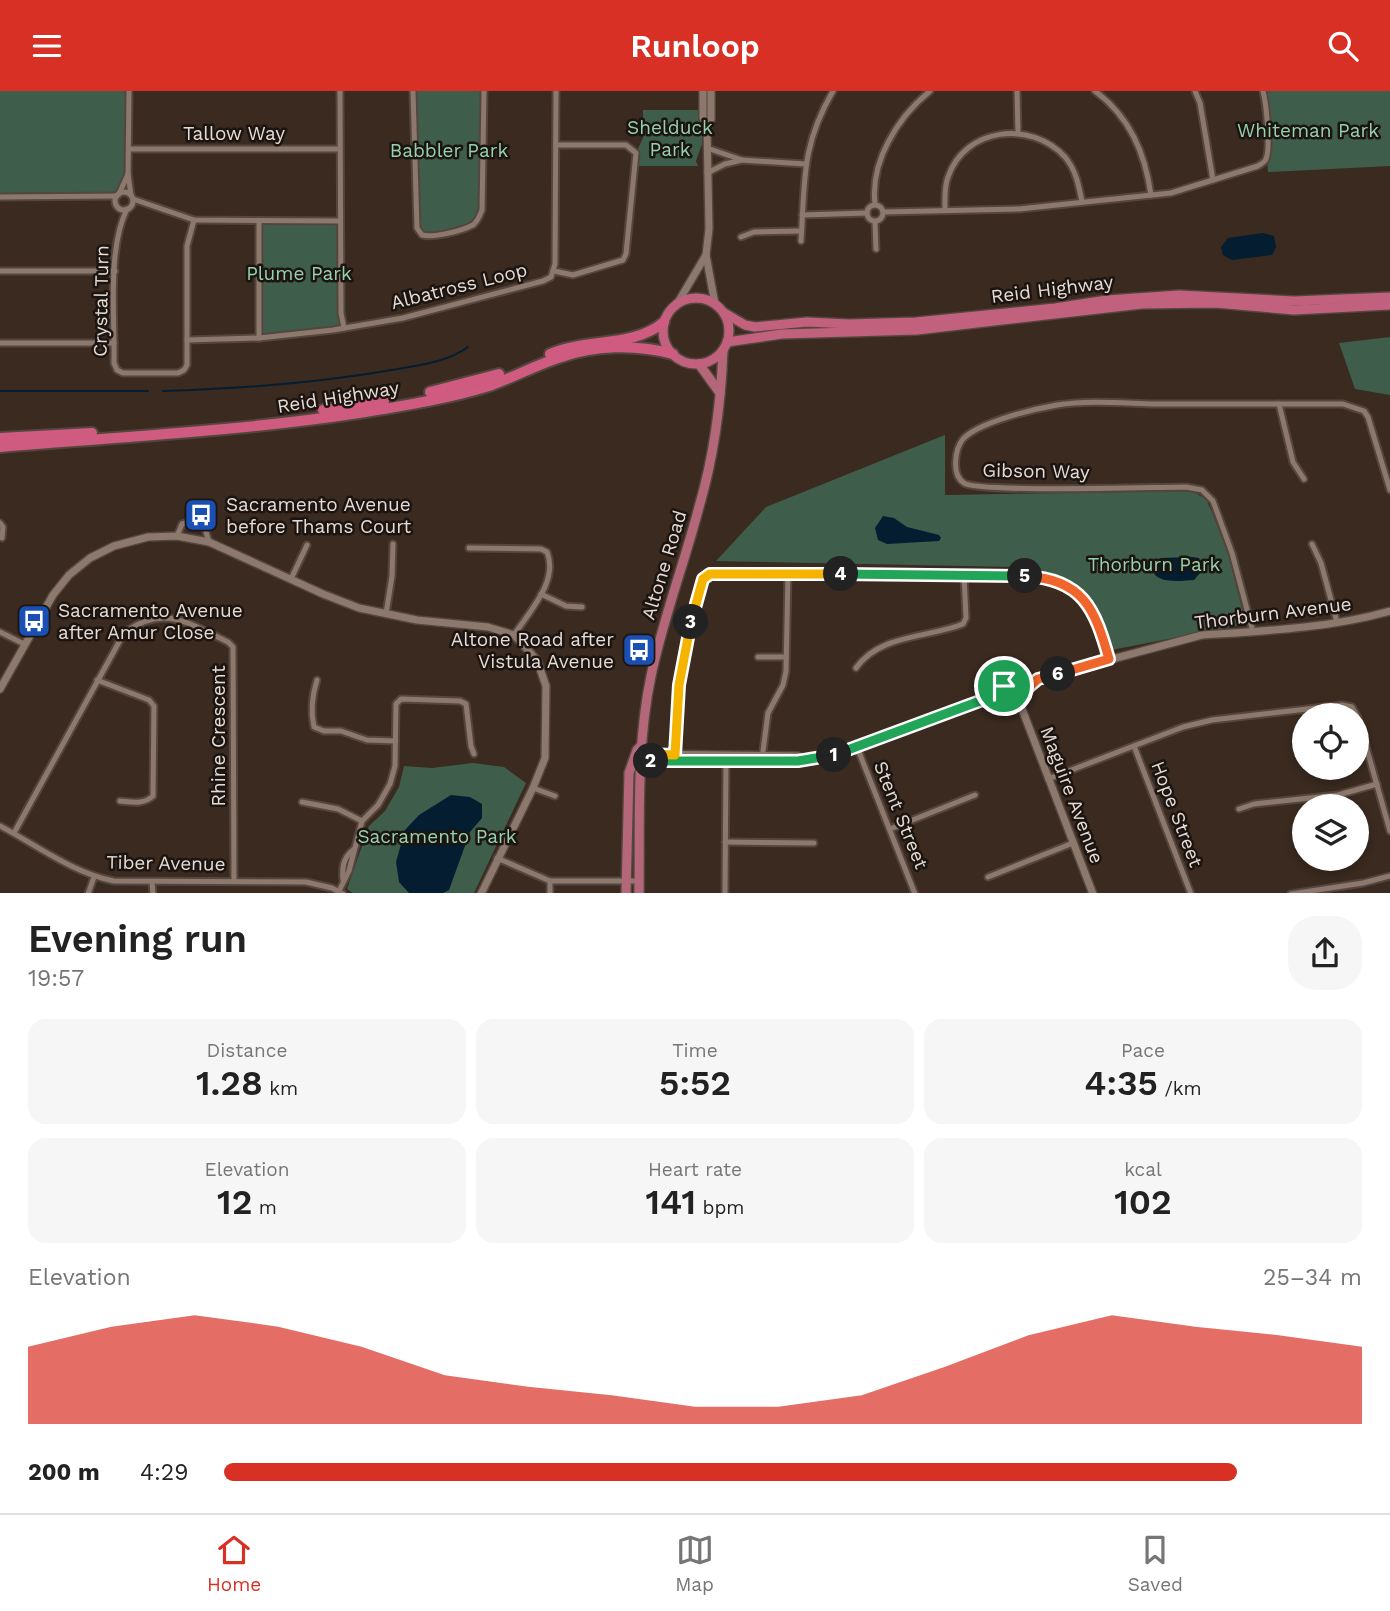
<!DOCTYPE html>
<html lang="en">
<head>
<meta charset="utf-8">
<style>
  body { margin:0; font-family:"Work Sans",sans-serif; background:#f6f6f6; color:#222; height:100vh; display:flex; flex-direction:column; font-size:26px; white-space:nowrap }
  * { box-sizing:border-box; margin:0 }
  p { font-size:23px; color:#767676 }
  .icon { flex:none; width:38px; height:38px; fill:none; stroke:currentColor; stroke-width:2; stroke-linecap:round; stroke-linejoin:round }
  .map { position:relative; height:802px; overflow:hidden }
  .sheet { display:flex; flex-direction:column; background:#fff; flex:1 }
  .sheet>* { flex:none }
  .controls { position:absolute; left:1292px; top:612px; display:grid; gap:14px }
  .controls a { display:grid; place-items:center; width:77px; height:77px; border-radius:50%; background:#fff; box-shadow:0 4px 10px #0003; font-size:35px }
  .pin { position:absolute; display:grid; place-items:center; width:60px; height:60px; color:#fff; margin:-30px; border:4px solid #fff; border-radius:50%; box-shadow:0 2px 7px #0007 }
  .km { position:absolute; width:35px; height:35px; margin:-18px; border-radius:50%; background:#222; color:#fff; font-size:19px; line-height:35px; text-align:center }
  .round { display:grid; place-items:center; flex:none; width:74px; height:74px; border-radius:28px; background:#f6f6f6 }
  .headline { display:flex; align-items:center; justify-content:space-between; height:119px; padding:0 28px }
  h1 { font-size:38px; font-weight:600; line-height:52px }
  .metrics { display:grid; grid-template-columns:repeat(3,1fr); gap:10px; height:119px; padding:7px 28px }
  .metrics div { display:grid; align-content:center; border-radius:18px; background:#f6f6f6; text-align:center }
  .metrics b { font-size:35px; font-weight:600 }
  .metrics small { font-size:19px; font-weight:400 }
  .metrics p { font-size:19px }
  .chart { height:196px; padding:14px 28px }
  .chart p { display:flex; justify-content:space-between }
  .chart svg { width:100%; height:126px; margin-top:7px; fill:#d93025; opacity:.7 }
  ul { padding:0 28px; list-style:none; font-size:23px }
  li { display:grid; grid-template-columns:112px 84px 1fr; align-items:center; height:52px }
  li i { height:18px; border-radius:9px; background:#d93025 }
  header { display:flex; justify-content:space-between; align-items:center; height:91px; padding:0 28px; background:#d93025; color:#fff; font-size:32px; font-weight:600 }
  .tabs { display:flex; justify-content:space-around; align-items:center; height:98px; border-top:2px solid #e0e0e0; background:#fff; font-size:19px; color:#767676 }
  .tabs a { display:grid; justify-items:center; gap:4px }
  .tabs .current { color:#d93025 }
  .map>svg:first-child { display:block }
  .green { fill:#3e5e4b }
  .water { fill:#041d31 }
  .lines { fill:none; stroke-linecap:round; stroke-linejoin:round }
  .stream { stroke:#041d31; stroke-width:2 }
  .minor-casing { stroke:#54463e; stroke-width:9 }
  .tertiary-casing { stroke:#54463e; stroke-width:10 }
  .primary-casing { stroke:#54463e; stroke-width:12 }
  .trunk-casing { stroke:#54463e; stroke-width:12 }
  .motorway-casing { stroke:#54463e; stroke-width:14 }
  .minor { stroke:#8c786d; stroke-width:5 }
  .tertiary { stroke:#8c786d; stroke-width:7 }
  .primary { stroke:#b46779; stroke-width:9 }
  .trunk { stroke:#c2617d; stroke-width:9 }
  .motorway { stroke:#cf5b81; stroke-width:10 }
  .split-1-casing { stroke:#fff; stroke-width:14 }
  .split-2-casing { stroke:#fff; stroke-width:14 }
  .split-3-casing { stroke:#fff; stroke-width:14 }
  .split-4-casing { stroke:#fff; stroke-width:14 }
  .split-5-casing { stroke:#fff; stroke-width:14 }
  .split-6-casing { stroke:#fff; stroke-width:14 }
  .split-7-casing { stroke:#fff; stroke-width:14 }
  .split-1 { stroke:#22a559; stroke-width:9 }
  .split-2 { stroke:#22a559; stroke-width:9 }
  .split-3 { stroke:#f5b400; stroke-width:9 }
  .split-4 { stroke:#f5b400; stroke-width:9 }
  .split-5 { stroke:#22a559; stroke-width:9 }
  .split-6 { stroke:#f0652b; stroke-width:9 }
  .split-7 { stroke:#f0652b; stroke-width:9 }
  .labels { text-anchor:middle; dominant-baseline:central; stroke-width:5; stroke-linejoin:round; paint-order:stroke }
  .park-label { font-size:19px; fill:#96d1ad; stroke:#1c1410 }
  .street-label { font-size:19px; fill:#e6dbd4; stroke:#1c1410 }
  .poi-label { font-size:19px; fill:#e6dbd4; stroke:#1c1410; text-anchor:start }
</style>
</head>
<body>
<header><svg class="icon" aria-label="menu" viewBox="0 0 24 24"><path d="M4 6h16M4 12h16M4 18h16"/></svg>Runloop<svg class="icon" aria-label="search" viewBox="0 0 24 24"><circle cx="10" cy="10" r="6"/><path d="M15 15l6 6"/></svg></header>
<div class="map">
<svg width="1390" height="803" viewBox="0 0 1390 803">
  <rect width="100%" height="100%" fill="#3a2a20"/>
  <g class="green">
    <path d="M0 0H129L128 83 119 103 0 106Z"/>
    <path d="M413 0H484L482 119 473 134 432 147 422 144 417 137Z"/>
    <path d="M1263 0H1390V75L1268 81Z"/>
    <path d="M643 19H702V53L696 70 698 75H635L636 62 643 47Z"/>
    <path d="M339 130 344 237 259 247V131Z"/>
    <path d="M1390 246V304L1355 298 1339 252Z"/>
    <path d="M945 344V404L1192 400 1206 408 1212 421 1228 462 1246 533 1111 559C1092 496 1079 489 1016 476L716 470 766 416Z"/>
    <path d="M473 672 504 676 526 692 474 802 354 803 347 798 369 735 385 720 399 696 404 675 432 677Z"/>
  </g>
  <g class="water">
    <path d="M1263 142 1274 145 1276 156 1272 164 1232 169 1223 164 1221 156 1228 147Z"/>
    <path d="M883 425 894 427 907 436 939 444 941 447 939 450 887 453 878 449 875 437Z"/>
    <path d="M1192 466 1199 467 1201 481 1194 489C1180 490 1151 494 1152 474L1161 467Z"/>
    <path d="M451 704 470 706 482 713V727L470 741 449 799 443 802H409L399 791 396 771 405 739 419 724Z"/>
  </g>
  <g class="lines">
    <g class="stream">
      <path d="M0 300H148"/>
      <path d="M163 300C239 298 316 292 392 279 418 274 446 272 468 256"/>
    </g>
    <defs>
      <g id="minor">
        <path d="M129 0 128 83 131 104"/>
        <path d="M340 0 341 222 344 237"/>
        <path d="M413 0 417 137 422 144C434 147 461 140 473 134 478 130 480 124 482 119L484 0"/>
        <path d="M1017 0 1018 42"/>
        <path d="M1095 0C1130 26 1145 62 1151 104"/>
        <path d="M1195 0 1200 12 1213 89"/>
        <path d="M707 57 742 69 805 73"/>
        <path d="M129 58H340"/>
        <path d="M707 82 725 73 742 69"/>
        <circle cx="124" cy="110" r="9"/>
        <path d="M119 103 128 83"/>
        <path d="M0 106 117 105"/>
        <path d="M133 108 194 129 339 130"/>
        <path d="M875 113C870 70 898 26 930 0"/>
        <circle cx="875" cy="122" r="8"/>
        <path d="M127 118C107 158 115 227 114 272L117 279 123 282H178L184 279 187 274V155L194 129"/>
        <path d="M945 119C945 108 944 96 948 86 965 36 1031 29 1065 66 1076 79 1079 95 1082 111"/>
        <path d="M884 121 1019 118 1171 102 1258 75C1261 73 1265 71 1266 68 1271 56 1266 12 1263 0"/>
        <path d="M802 124 867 122"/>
        <path d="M259 131V247"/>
        <path d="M875 131 876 158"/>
        <path d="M741 146 754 141 801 140"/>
        <path d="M801 150C805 90 801 55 833 0"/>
        <path d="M0 180H115"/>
        <path d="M554 180 573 184 623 169 626 163 636 62 626 54H556"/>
        <path d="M187 249 259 247 333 239 403 227 543 190 551 186 555 173 556 0"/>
        <path d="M0 252H114"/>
        <path d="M1279 313 1293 371 1304 388"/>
        <path d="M0 432 3 436 2 447"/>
        <path d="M177 445 182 433C191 429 196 430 204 434L209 451"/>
        <path d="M1312 453 1321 472 1337 531"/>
        <path d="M469 457 541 458 547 461C559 490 529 521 514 544"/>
        <path d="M291 488 307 454"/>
        <path d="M541 503 566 515 582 516"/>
        <path d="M386 523 392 485 393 453"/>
        <path d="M0 541 24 553"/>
        <path d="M1253 541 1232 462 1213 410 1202 399 1186 396C1155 396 978 402 964 392 951 384 955 358 963 348 979 331 1034 318 1057 314 1088 309 1121 312 1152 313 1216 313 1280 313 1343 313L1364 320 1368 326 1390 399"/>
        <path d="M758 566H786"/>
        <path d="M856 577C880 543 928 547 963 533L966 527 964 484"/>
        <path d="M97 589 149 609 154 615 153 705C143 714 132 711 120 710"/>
        <path d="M317 589C312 605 310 619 314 636L324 640H341L367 649 395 650"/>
        <path d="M1134 655 1191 803"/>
        <path d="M857 656 915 803"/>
        <path d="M675 666 679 594 688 541 703 488 710 483 1041 486C1088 498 1097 525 1109 568"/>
        <path d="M762 668 768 622 783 594 786 580 788 482"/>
        <path d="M1048 688 1183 636 1212 629 1342 614 1352 616 1358 627 1390 740"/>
        <path d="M533 697 555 705"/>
        <path d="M302 711 338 718 362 730"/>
        <path d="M1239 718 1254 713 1338 704 1377 693"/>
        <path d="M0 735C38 755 73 782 114 790L306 791 332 797 343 803"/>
        <path d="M890 738 975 704"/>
        <path d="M14 742 124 542C164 512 189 533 228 551L233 556 234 789"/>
        <path d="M725 751 814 752"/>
        <path d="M497 767 550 790H639"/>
        <path d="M988 786 1073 752"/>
        <path d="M343 789C342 777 343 767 353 759"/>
        <path d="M152 791 153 803"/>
        <path d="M339 800 349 780 362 730 378 714 390 693 395 675 396 613 401 608 460 610 466 613 471 655 474 663"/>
        <path d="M88 803 94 786"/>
        <path d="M550 803V790"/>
        <path d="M725 803 726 669"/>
        <path d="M1291 803 1363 792 1390 785"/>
      </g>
      <g id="tertiary">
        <path d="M703 0V27L707 36"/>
        <path d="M711 0V28L707 37 709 138 706 164 715 213"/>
        <path d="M677 213 706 164"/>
        <circle cx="1013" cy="599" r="9"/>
        <path d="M1017 591 1038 588 1202 544C1264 540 1330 537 1390 520"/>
        <path d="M0 598 53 504 69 484 90 467 114 455 148 446 177 445 209 451 323 503 359 517 417 529 488 536 514 544 537 569 546 595 545 667 533 697 481 803"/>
        <path d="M1020 604 1022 618 1093 803"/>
        <path d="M642 663 798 665 803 668"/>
        <path d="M641 670 762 671 823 667 987 607 1005 595"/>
      </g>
      <g id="primary">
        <path d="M699 273 720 302"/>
        <path d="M626 803 629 682 637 659 641 655"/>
        <path d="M639 803C640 730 636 656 651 585 663 528 684 473 699 416 714 365 721 312 723 259"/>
      </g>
      <g id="trunk">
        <circle cx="696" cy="240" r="33"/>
        <path d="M723 221 745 234 755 236 807 231 849 233 916 231 1055 217 1107 209 1179 204 1294 210 1390 206"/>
        <path d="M727 251 782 243 917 239 1142 213 1215 212 1294 219 1390 214"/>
      </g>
      <g id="motorway">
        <path d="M550 263C587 247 633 257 664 231"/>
        <path d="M430 301 499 283"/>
        <path d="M323 319 384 310"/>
        <path d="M0 347 92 342"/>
        <path d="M0 356C120 346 240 340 359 322 402 315 447 308 489 295 512 287 534 275 558 267 594 254 636 253 673 263"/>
      </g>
    </defs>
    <use href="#minor" class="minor-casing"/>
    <use href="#tertiary" class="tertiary-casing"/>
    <use href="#primary" class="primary-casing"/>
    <use href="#trunk" class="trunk-casing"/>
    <use href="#motorway" class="motorway-casing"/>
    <use href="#minor" class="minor"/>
    <use href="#tertiary" class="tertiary"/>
    <use href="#primary" class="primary"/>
    <use href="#trunk" class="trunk"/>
    <use href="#motorway" class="motorway"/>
  </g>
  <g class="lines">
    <defs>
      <path id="split-1" d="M834 664 988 607 1004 595"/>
      <path id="split-2" d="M651 670H798L834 664"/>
      <path id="split-3" d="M651 670H642V663L675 664 679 594 691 531"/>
      <path id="split-4" d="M691 531 703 488 710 483H841"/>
      <path id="split-5" d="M841 483 1025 485"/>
      <path id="split-6" d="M1025 485C1083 488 1095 518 1109 568L1058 583"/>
      <path id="split-7" d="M1004 595V600L1007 606 1016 607 1038 588 1058 583"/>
    </defs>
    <use href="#split-1" class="split-1-casing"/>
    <use href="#split-2" class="split-2-casing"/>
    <use href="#split-3" class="split-3-casing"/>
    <use href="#split-4" class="split-4-casing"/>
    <use href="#split-5" class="split-5-casing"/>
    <use href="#split-6" class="split-6-casing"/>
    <use href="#split-7" class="split-7-casing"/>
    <use href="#split-1" class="split-1"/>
    <use href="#split-2" class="split-2"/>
    <use href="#split-3" class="split-3"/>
    <use href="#split-4" class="split-4"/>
    <use href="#split-5" class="split-5"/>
    <use href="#split-6" class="split-6"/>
    <use href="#split-7" class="split-7"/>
  </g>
  <defs>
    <symbol id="bus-square" viewBox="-11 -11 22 22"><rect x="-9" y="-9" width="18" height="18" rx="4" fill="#1a4fb4" stroke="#1c1410"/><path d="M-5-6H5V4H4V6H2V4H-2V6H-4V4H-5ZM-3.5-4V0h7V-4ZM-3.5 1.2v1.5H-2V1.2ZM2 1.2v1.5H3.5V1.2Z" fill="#fff"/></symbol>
  </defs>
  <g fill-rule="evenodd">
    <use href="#bus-square" x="182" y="405" width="38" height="38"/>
    <use href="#bus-square" x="15" y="511" width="38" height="38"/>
    <use href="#bus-square" x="620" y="540" width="38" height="38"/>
  </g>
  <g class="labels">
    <g class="park-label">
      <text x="670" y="36">Shelduck<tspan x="670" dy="22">Park</tspan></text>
      <text x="1308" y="39">Whiteman Park</text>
      <text x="449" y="59">Babbler Park</text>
      <text x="299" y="182">Plume Park</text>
      <text x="1154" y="473">Thorburn Park</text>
      <text x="437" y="745">Sacramento Park</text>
    </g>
    <g class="street-label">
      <text x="234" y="42">Tallow Way</text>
      <text transform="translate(459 195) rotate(-14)">Albatross Loop</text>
      <text transform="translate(1052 198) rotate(-7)">Reid Highway</text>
      <text transform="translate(101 210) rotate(-89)">Crystal Turn</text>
      <text transform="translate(338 306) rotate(-9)">Reid Highway</text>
      <text transform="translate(1036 380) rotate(1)">Gibson Way</text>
      <text transform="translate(664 474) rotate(-73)">Altone Road</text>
      <text transform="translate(1273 522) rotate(-7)">Thorburn Avenue</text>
      <text transform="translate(218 645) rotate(-90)">Rhine Crescent</text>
      <text transform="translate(1072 704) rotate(69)">Maguire Avenue</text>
      <text transform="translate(1177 723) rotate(69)">Hope Street</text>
      <text transform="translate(901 724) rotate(68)">Stent Street</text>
      <text transform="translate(166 772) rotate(1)">Tiber Avenue</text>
    </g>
    <g class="poi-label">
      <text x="226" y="413">Sacramento Avenue<tspan x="226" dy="22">before Thams Court</tspan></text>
      <text x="58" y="519">Sacramento Avenue<tspan x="58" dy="22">after Amur Close</tspan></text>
      <text x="614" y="548" text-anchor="end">Altone Road after<tspan x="614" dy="22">Vistula Avenue</tspan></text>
    </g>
  </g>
</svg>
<div class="controls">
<a><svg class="icon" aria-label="locate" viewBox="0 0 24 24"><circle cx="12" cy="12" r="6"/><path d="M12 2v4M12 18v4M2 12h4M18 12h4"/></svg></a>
<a><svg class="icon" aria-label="layers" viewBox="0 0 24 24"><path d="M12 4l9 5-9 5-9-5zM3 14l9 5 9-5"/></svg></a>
</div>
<div class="pin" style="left:1004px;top:595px;background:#1e9e55"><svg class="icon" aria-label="arrive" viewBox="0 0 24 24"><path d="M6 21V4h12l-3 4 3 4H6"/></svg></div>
<b class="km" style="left:834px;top:664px">1</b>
<b class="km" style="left:651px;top:670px">2</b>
<b class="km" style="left:691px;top:531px">3</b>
<b class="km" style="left:841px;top:483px">4</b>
<b class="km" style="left:1025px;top:485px">5</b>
<b class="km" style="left:1058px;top:583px">6</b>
</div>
<section class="sheet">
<div class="headline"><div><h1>Evening run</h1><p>19:57</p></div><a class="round"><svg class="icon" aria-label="share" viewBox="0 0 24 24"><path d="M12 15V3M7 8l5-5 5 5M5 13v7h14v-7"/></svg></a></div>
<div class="metrics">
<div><p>Distance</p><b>1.28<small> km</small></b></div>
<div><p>Time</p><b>5:52</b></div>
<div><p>Pace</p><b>4:35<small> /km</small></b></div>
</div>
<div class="metrics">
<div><p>Elevation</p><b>12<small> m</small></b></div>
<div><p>Heart rate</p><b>141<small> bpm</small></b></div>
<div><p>kcal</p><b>102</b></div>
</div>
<div class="chart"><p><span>Elevation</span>25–34 m</p>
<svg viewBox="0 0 160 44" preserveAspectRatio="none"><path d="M0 44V17L10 10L20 6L30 10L40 17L50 27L60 31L70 34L80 38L90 38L100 34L110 24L120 13L130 6L140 10L150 13L160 17V44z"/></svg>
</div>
<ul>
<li><b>200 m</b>4:29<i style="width:89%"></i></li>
</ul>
</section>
<nav class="tabs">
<a class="current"><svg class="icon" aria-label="home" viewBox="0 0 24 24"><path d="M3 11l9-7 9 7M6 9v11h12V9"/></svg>Home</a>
<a><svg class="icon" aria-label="map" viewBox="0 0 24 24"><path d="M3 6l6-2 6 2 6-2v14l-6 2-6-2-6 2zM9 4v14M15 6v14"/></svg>Map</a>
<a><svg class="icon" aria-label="saved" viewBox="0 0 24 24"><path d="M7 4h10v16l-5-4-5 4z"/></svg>Saved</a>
</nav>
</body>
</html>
